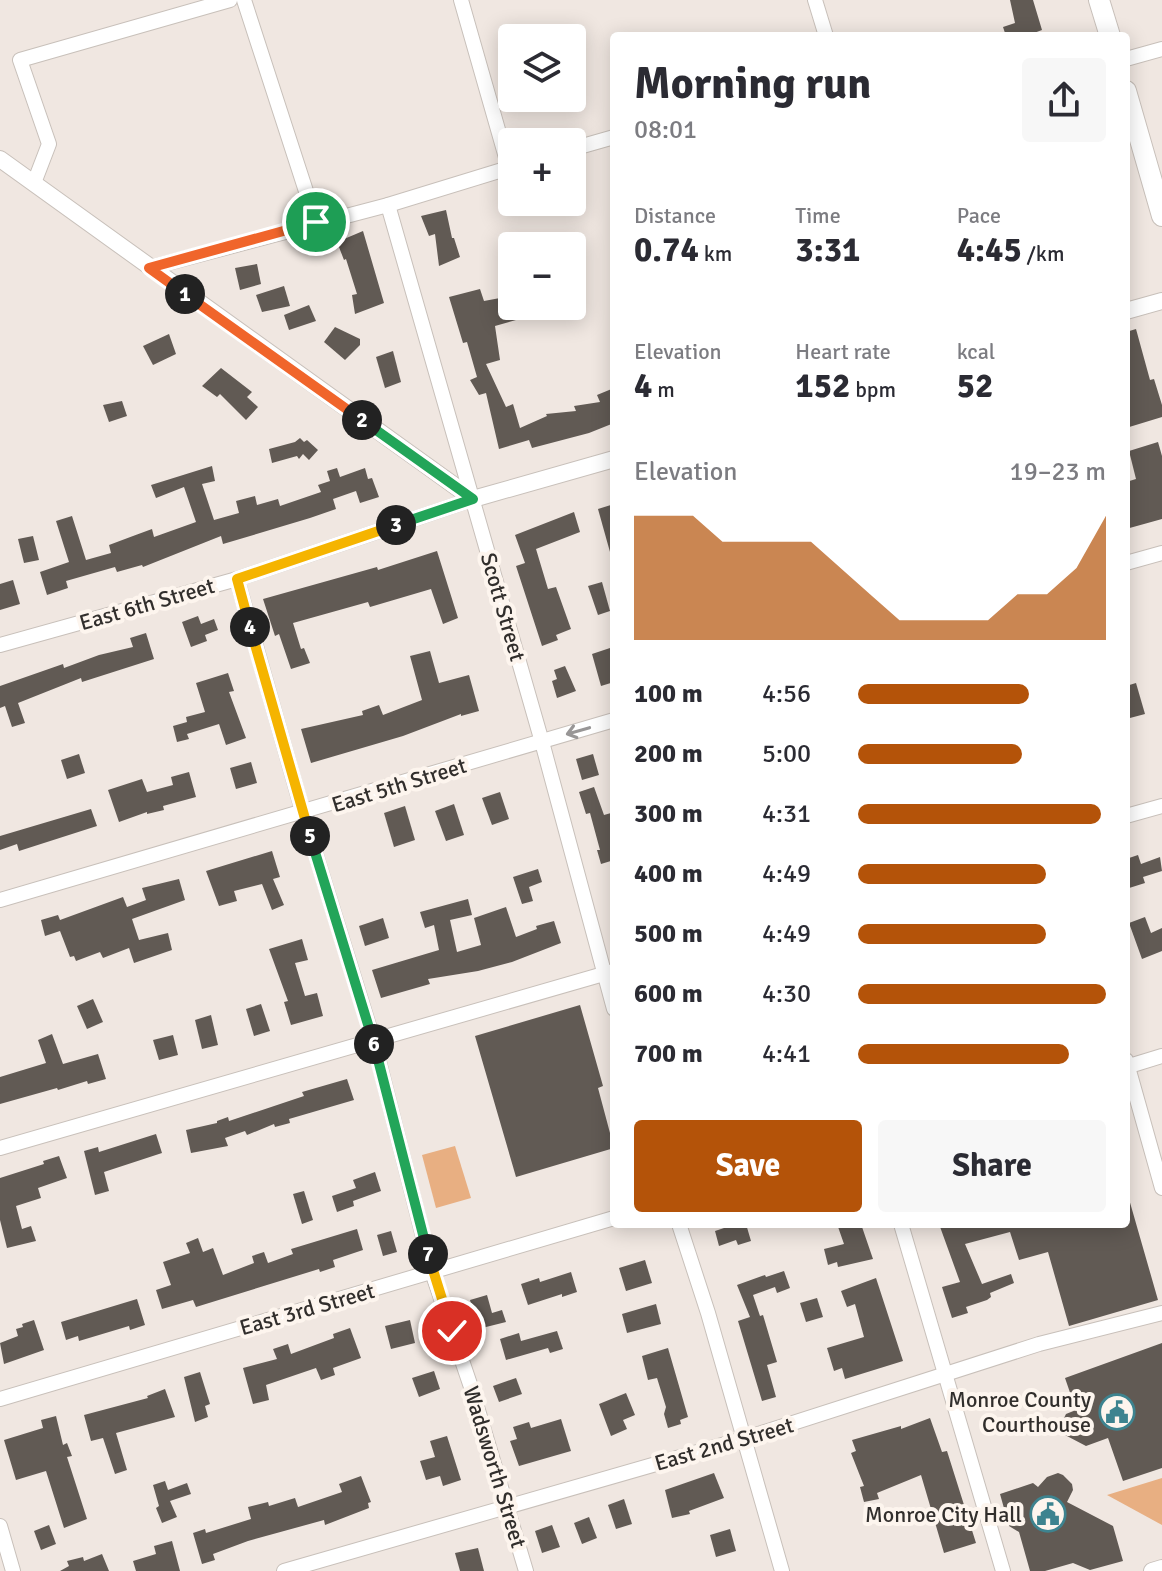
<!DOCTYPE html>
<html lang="en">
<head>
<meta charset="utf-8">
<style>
  body { margin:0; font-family:Signika,sans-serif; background:#f7f7f7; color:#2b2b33; height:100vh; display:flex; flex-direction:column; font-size:30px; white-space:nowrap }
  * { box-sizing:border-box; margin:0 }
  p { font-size:26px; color:#7c7c81 }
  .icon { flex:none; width:44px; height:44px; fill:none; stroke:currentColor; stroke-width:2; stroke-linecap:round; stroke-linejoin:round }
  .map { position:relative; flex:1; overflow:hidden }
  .side { position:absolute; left:610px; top:32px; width:520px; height:1196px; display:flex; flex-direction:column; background:#fff; border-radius:8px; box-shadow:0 4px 20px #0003 }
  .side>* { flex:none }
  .fabs { position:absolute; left:498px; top:24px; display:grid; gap:16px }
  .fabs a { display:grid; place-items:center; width:88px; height:88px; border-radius:8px; background:#fff; box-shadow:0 4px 20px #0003; font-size:40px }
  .pin { position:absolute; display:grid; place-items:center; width:68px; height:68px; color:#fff; margin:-34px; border:4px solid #fff; border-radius:50%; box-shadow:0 2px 8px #0007 }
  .km { position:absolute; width:40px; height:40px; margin:-20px; border-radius:50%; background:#222; color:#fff; font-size:22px; line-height:40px; text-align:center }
  .round { display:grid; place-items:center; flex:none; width:84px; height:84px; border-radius:8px; background:#f7f7f7 }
  .head { display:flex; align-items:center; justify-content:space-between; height:136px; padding:0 24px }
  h1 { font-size:44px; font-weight:700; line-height:60px }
  .stats { display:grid; grid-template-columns:repeat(3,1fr); gap:12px; height:136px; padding:8px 24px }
  .stats div { display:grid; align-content:center }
  .stats b { font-size:34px; font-weight:700 }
  .stats small { font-size:22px; font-weight:400 }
  .stats p { font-size:22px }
  .chart { height:224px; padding:16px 24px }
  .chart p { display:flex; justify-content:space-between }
  .chart svg { width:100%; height:144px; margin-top:8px; fill:#b45309; opacity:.7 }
  .primary-button { display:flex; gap:16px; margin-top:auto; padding:16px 24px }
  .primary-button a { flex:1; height:92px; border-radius:8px; background:#b45309; color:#fff; font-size:32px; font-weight:700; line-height:92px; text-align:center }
  .primary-button a+a { background:#f7f7f7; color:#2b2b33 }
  ul { padding:0 24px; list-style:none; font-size:26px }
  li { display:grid; grid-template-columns:128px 96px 1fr; align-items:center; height:60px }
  li i { height:20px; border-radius:10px; background:#b45309 }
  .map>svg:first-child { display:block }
  .green { fill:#e8af82 }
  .building { fill:#615a54 }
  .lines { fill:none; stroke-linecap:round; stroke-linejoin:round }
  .minor-casing { stroke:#c8c0ba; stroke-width:16 }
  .tertiary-casing { stroke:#c8c0ba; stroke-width:18 }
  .primary-casing { stroke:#c8c0ba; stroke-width:22 }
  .minor { stroke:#fff; stroke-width:14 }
  .tertiary { stroke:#fff; stroke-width:16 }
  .primary { stroke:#fff; stroke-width:20 }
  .oneway { stroke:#989696 }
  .split-1-casing { stroke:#fff; stroke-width:16 }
  .split-2-casing { stroke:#fff; stroke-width:16 }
  .split-3-casing { stroke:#fff; stroke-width:16 }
  .split-4-casing { stroke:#fff; stroke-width:16 }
  .split-5-casing { stroke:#fff; stroke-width:16 }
  .split-6-casing { stroke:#fff; stroke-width:16 }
  .split-7-casing { stroke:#fff; stroke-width:16 }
  .split-8-casing { stroke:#fff; stroke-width:16 }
  .split-1 { stroke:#f0652b; stroke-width:10 }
  .split-2 { stroke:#f0652b; stroke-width:10 }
  .split-3 { stroke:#22a559; stroke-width:10 }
  .split-4 { stroke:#f5b400; stroke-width:10 }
  .split-5 { stroke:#f5b400; stroke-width:10 }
  .split-6 { stroke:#22a559; stroke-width:10 }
  .split-7 { stroke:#22a559; stroke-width:10 }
  .split-8 { stroke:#f5b400; stroke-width:10 }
  .labels { text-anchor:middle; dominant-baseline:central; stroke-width:8; stroke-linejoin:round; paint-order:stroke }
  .street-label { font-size:22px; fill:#312e2c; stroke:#fdf5ee }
  .poi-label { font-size:22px; fill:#312e2c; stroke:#fdf5ee; text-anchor:end }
</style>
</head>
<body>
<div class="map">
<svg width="1162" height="1571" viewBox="0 0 1162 1571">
  <rect width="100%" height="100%" fill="#f0e7e1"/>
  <g class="green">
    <path d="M455 1146 471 1198 436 1208 422 1155Z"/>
    <path d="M1162 1478V1525L1107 1495Z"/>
  </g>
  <g class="building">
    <path d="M1010 0H1033L1042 30 1026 36H1006L1003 27 1015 23Z"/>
    <path d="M446 210 452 238H454L460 257 439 266 435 234 429 236 421 216Z"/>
    <path d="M363 231 384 303 355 314 352 295 357 294 346 259 344 260 337 242Z"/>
    <path d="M257 264 261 284 240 290 235 268Z"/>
    <path d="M284 286 290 306 262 312 256 295Z"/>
    <path d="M480 289 484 301 500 298 505 310 519 306 523 318 495 326 500 360 486 364 506 407 513 404 520 428 547 416 546 414 576 411 574 406 600 402 597 395 614 388V423L589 433 532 448 529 440 499 449 486 393 479 395 470 380 477 377 467 342 463 343 449 297Z"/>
    <path d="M309 305 316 321 289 330 284 315Z"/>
    <path d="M335 327 360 339V345L345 360 324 342Z"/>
    <path d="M1136 329 1150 380 1154 379 1162 405V417L1126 428V332Z"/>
    <path d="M169 334 176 354 153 365 143 346Z"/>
    <path d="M393 351 401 382 385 388 376 357Z"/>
    <path d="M221 368 252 392 247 397 258 407 246 420 220 394 217 397 202 386Z"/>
    <path d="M122 401 127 416 109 422 103 405Z"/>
    <path d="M300 438 304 442 307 440 318 450 309 460 303 454 299 459 297 456 272 463 269 449 295 442Z"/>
    <path d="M1158 442 1162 456V519L1126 529V482L1136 479 1129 451Z"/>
    <path d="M212 466 215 481 202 484 214 520 239 513 236 501 255 496 257 505 278 499 280 506 321 492 318 485 330 481 327 471 337 468 340 477 365 468 368 479 372 478 379 497 360 503 356 491 333 499 336 509 310 518 223 544 221 536 143 567 142 565 117 572 115 567 66 581 68 588 47 595 40 572 69 562 56 521 72 516 86 560 111 553 109 545 133 536 152 529 154 537 196 522 184 487 156 498 151 485Z"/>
    <path d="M614 504V552H610L598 509Z"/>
    <path d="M574 512 580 532 536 549 548 589 556 587 571 629 556 635 558 640 542 646 516 566 525 563 515 535Z"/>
    <path d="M33 536 39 560 24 563 18 539Z"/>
    <path d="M437 551 458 618 443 624 431 589 370 607 368 602 293 623 301 649 304 648 310 663 291 669 279 634 275 636 263 599 377 567 378 570Z"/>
    <path d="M13 580 20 604 0 610V584Z"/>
    <path d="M602 582 610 611 598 615 588 586Z"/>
    <path d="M198 616 201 624 214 619 218 630 205 635 207 641 191 647 182 622Z"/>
    <path d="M146 633 154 659 82 682 81 678 18 703 25 723 12 727 5 706 0 708V686L63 664 64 668 99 655 133 647 130 638Z"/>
    <path d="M610 648 614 660V682L601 686 592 654Z"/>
    <path d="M430 651 439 683 469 675 479 711 461 716V714L403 736 311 763 301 729 363 715 362 711 379 705 383 715 422 700 410 656Z"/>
    <path d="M565 666 576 691 557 698 552 681 557 679 554 670Z"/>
    <path d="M228 673 234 691 229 692 246 738 226 745 219 724 187 734 189 739 177 742 173 726 187 722 186 717 205 712 196 683Z"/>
    <path d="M1136 683 1145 714 1130 718 1126 705V686Z"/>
    <path d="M79 754 85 773 67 779 61 760Z"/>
    <path d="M593 754 599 775 582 780 576 759Z"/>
    <path d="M251 762 257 783 236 789 230 768Z"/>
    <path d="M189 772 196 797 163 806 164 810 147 814V812L119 822 108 790 142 779 147 792 173 785 171 777Z"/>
    <path d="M594 787 604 815 611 813 614 824V860L601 864 597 850H600L590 813 586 814 579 792Z"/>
    <path d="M500 792 509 819 492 825 482 798Z"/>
    <path d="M454 804 464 835 446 841 435 811Z"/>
    <path d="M405 806 415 840 394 847 384 813Z"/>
    <path d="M91 809 97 826 19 851 17 844 0 850V836Z"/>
    <path d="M272 851 280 877 273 879 284 905 272 910 262 884 234 891 237 901 219 906 206 871Z"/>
    <path d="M1138 855 1141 864 1160 857 1162 871 1143 877 1145 883 1126 889V859Z"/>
    <path d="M538 869 542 882 529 887 533 901 522 904 513 877Z"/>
    <path d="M179 879 185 900 132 919 139 940 168 933 172 950 134 963 129 948 103 958 100 952 76 961 74 956 70 957 60 931 45 936 41 920 58 915 60 920 123 897 127 907 146 900 142 888Z"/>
    <path d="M468 899 472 915 450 920 457 952 481 945 474 918 506 907 516 937 537 929 536 926 554 921 561 943 512 962 478 971 428 979 430 984 381 998 372 970 439 950 434 925 425 928 420 912Z"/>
    <path d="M1145 917 1151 933 1162 928V951L1142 959 1129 923Z"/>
    <path d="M383 918 389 938 365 946 359 926Z"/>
    <path d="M302 939 308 960 295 963 305 996 317 993 323 1016 291 1025 284 1002 288 1001 269 949Z"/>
    <path d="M93 999 103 1022 87 1029 77 1006Z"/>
    <path d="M261 1004 270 1031 254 1036 246 1009Z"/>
    <path d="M580 1005 603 1086 598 1088 614 1148 516 1177 475 1036Z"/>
    <path d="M211 1015 218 1045 202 1049 195 1020Z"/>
    <path d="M52 1034 63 1064 98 1054 106 1079 88 1084 87 1081 58 1090 57 1088 0 1104V1077L46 1063 38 1040Z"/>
    <path d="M173 1035 178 1055 159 1060 153 1040Z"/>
    <path d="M347 1079 354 1100 289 1119 290 1123 275 1127 274 1124 247 1135 245 1131 225 1138 228 1146 191 1153 186 1130 217 1123V1121L228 1117 229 1121 304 1096 302 1092Z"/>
    <path d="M156 1134 162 1153 104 1172 109 1191 95 1195 84 1151 98 1147 99 1152Z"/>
    <path d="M59 1156 67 1178 38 1188 41 1198 16 1206 22 1229 31 1226 36 1241 7 1248 0 1220V1178L44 1164 43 1161Z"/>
    <path d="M375 1172 381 1191 353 1201 354 1206 337 1212 332 1196 356 1188 353 1180Z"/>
    <path d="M304 1191 313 1220 302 1224 293 1194Z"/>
    <path d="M1129 1199 1158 1300 1069 1326 1048 1252 1019 1260 1010 1232 965 1244 982 1284 1011 1274 1014 1283 990 1293 991 1297 987 1300 966 1307 968 1313 952 1318 942 1287 960 1282 939 1224H1126V1200Z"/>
    <path d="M736 1224H746L751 1241 738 1245 736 1240 719 1246 715 1231Z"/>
    <path d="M837 1224H861L873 1259 838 1267 837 1262 828 1265 824 1249 844 1244Z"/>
    <path d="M357 1229 363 1250 333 1260 335 1267 320 1272 319 1269 196 1307 193 1300 162 1309 156 1290 171 1285 163 1262 190 1253 186 1243 198 1238 203 1252 213 1248 223 1275 254 1263 252 1256 264 1252 268 1263 293 1254 291 1249Z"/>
    <path d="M391 1231 397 1252 383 1256 377 1235Z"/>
    <path d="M645 1260 652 1283 626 1291 619 1268Z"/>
    <path d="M784 1271 790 1288 777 1293 775 1287 753 1295 760 1316 763 1315 777 1362 767 1365 776 1397 762 1401 738 1321 750 1317 737 1285 765 1275 766 1277Z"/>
    <path d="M571 1272 577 1292 562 1297V1294L528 1305 521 1284 539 1278 540 1282Z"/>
    <path d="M876 1278 903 1361 845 1379 842 1368 834 1371 827 1348 864 1337 855 1304 847 1307 841 1291Z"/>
    <path d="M487 1295 492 1313 502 1310 506 1322 478 1329 470 1300Z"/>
    <path d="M817 1298 823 1317 806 1322 800 1303Z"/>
    <path d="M137 1299 145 1325 130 1330 129 1326 79 1341 78 1336 66 1340 61 1322Z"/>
    <path d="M656 1304 661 1324 627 1333 622 1314Z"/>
    <path d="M34 1320 44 1350 4 1364 0 1343 18 1336 16 1329 23 1327 22 1324Z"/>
    <path d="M410 1320 415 1343 391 1349 385 1326Z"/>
    <path d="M350 1328 361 1358 333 1368 335 1375 321 1380 316 1368 266 1385 269 1400 253 1404 243 1368 277 1359 273 1349 288 1344 291 1354 334 1338 333 1334Z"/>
    <path d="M557 1331 563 1349 550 1353 548 1348 506 1360 500 1339 519 1333 521 1341Z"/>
    <path d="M1162 1343V1468L1123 1481 1108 1438 1086 1446 1065 1435 1061 1424 1066 1414 1076 1410 1065 1378Z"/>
    <path d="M668 1348 688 1417 680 1420 681 1424 668 1428 664 1414 666 1407 657 1378 648 1380 642 1356Z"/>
    <path d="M434 1371 440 1389 419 1397 412 1378Z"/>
    <path d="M200 1372 210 1404 205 1406 208 1417 195 1422 184 1377Z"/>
    <path d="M516 1378 522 1394 499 1402 493 1386Z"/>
    <path d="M165 1389 175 1417 116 1433 127 1470 115 1474 103 1438 91 1441 84 1415 148 1398 147 1396Z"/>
    <path d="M626 1393 635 1415 623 1420 627 1429 611 1436 599 1404Z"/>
    <path d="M56 1416 63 1445 67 1443 72 1456 67 1457 87 1519 64 1528 46 1471 16 1480 4 1440 43 1428 41 1420Z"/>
    <path d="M930 1418 942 1452 947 1451 976 1543 944 1553 921 1475 877 1493 879 1499 864 1502 860 1487 864 1486 851 1453 856 1451 852 1440 901 1426V1429Z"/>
    <path d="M561 1419 571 1451 519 1466 510 1441 517 1439 513 1427 529 1422 531 1428Z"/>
    <path d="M447 1436 461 1480 443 1486 440 1476 426 1480 420 1461 435 1457 430 1441Z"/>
    <path d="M714 1473 724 1498 689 1511 690 1514 672 1518 665 1490Z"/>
    <path d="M1058 1473 1063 1475 1072 1484 1073 1490 1067 1502 1113 1526 1123 1561 1090 1570 1073 1563 1045 1571H1030L1019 1532 1009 1526 1000 1494 1033 1483 1038 1487 1047 1477Z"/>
    <path d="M361 1476 371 1502 368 1503 369 1508 325 1525 324 1520 248 1541 213 1554 215 1560 202 1564 193 1533 205 1529 206 1533 251 1519 248 1507 268 1502 269 1506 295 1498 298 1507 342 1492 339 1484Z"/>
    <path d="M165 1481 168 1490 187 1483 191 1494 170 1501 177 1517 162 1523 156 1508 159 1506 153 1485Z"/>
    <path d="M624 1499 632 1524 616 1529 608 1505Z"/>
    <path d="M589 1517 597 1538 582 1544 574 1523Z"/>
    <path d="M49 1525 56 1544 41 1550 34 1531Z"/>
    <path d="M552 1525 560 1547 542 1553 535 1531Z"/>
    <path d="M730 1529 736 1551 716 1557 710 1535Z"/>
    <path d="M172 1541 180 1571H136L133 1561 156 1554 154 1546Z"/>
    <path d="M478 1548 484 1571H460L455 1553Z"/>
    <path d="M102 1554 109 1571H60L69 1566 67 1561 83 1557 84 1561Z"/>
  </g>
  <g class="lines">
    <defs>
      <g id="minor">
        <path d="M244 0 316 222"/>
        <path d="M461 0 509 168"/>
        <path d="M815 0 826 36"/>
        <path d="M1126 59 1162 49"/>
        <path d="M572 149 614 137"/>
        <path d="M34 183 49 144 20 60 230 0"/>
        <path d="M388 205 542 742 614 1009"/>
        <path d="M149 268 388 205 512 167"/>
        <path d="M1126 563 1162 553"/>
        <path d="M237 579 303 813 374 1042 432 1272 472 1390 526 1571"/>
        <path d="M0 645 237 579 473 499"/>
        <path d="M1126 816 1162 806"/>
        <path d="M0 900 614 720"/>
        <path d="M1126 1060 1162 1188"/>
        <path d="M1126 1067 1162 1056"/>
        <path d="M0 1148 614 971"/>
        <path d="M679 1224 708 1313 782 1571"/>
        <path d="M901 1224 1003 1571"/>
        <path d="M0 1399 614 1218"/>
        <path d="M0 1526 13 1571"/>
        <path d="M284 1571 743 1439 1039 1344 1162 1313"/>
      </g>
      <g id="tertiary">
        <path d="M0 159 473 499 614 459"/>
        <path d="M1126 311 1162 301"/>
        <path d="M1152 1571 1162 1568"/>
      </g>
      <g id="primary">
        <path d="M1099 0 1110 36"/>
        <path d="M1126 91 1162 216"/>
      </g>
    </defs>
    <use href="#minor" class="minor-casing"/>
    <use href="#tertiary" class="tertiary-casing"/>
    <use href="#primary" class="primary-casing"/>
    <use href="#minor" class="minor"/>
    <use href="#tertiary" class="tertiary"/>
    <use href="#primary" class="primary"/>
  </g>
  <defs><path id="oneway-shaft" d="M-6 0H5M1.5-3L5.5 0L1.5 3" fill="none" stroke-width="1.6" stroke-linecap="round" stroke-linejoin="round" transform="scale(2)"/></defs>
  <use class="oneway" href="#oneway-shaft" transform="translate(578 731) rotate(164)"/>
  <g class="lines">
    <defs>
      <path id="split-1" d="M185 294 149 268 316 222"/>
      <path id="split-2" d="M185 294 362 420"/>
      <path id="split-3" d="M362 420 473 499 396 525"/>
      <path id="split-4" d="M250 627 237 579 396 525"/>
      <path id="split-5" d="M250 627 310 836"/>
      <path id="split-6" d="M310 836 374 1044"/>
      <path id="split-7" d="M374 1044 428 1254"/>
      <path id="split-8" d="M428 1254 452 1331"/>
    </defs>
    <use href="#split-1" class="split-1-casing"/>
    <use href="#split-2" class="split-2-casing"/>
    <use href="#split-3" class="split-3-casing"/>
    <use href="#split-4" class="split-4-casing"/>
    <use href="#split-5" class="split-5-casing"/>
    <use href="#split-6" class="split-6-casing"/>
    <use href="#split-7" class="split-7-casing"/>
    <use href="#split-8" class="split-8-casing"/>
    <use href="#split-1" class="split-1"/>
    <use href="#split-2" class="split-2"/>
    <use href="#split-3" class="split-3"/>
    <use href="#split-4" class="split-4"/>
    <use href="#split-5" class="split-5"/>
    <use href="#split-6" class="split-6"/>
    <use href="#split-7" class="split-7"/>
    <use href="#split-8" class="split-8"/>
  </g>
  <defs>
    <symbol id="civic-ring" viewBox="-11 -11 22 22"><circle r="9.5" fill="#fdf5ee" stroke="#3d838f" stroke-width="1.5"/><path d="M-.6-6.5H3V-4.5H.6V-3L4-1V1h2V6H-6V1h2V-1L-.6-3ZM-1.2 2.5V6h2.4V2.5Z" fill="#3d838f"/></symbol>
  </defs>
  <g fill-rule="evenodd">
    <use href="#civic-ring" x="1097" y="1392" width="40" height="40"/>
    <use href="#civic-ring" x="1028" y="1494" width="40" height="40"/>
  </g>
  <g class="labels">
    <g class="street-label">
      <text transform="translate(147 604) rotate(-16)">East 6th Street</text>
      <text transform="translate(503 607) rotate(74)">Scott Street</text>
      <text transform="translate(399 785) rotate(-17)">East 5th Street</text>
      <text transform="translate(307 1309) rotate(-16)">East 3rd Street</text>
      <text transform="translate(724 1444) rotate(-16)">East 2nd Street</text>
      <text transform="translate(495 1467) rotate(73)">Wadsworth Street</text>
    </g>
    <g class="poi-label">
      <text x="1091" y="1399">Monroe County<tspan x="1091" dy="25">Courthouse</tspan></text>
      <text x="1022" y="1514">Monroe City Hall</text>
    </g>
  </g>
</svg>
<div class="fabs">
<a><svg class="icon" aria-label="layers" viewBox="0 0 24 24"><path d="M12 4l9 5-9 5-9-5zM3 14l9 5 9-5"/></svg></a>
<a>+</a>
<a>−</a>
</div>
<div class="pin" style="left:316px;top:222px;background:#1e9e55"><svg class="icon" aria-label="arrive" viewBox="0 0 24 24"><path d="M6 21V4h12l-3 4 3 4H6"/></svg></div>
<div class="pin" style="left:452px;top:1331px;background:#d93025"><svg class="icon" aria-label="check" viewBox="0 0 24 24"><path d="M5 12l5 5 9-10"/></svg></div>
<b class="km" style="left:185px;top:294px">1</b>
<b class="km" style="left:362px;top:420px">2</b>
<b class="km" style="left:396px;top:525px">3</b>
<b class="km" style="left:250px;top:627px">4</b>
<b class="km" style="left:310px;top:836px">5</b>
<b class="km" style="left:374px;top:1044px">6</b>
<b class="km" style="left:428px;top:1254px">7</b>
<section class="side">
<div class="head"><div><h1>Morning run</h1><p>08:01</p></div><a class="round"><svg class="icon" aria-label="share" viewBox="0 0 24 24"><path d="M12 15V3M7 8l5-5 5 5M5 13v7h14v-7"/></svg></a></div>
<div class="stats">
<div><p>Distance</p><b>0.74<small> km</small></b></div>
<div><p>Time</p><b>3:31</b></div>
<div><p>Pace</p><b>4:45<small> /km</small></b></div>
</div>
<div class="stats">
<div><p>Elevation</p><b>4<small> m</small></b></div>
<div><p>Heart rate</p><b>152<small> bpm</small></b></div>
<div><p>kcal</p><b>52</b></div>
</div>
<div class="chart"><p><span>Elevation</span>19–23 m</p>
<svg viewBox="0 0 160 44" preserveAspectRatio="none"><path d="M0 44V6L10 6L20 6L30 14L40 14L50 14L60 14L70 22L80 30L90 38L100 38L110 38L120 38L130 30L140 30L150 22L160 6V44z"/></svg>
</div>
<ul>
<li><b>100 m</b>4:56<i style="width:69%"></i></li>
<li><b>200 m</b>5:00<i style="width:66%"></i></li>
<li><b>300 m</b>4:31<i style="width:98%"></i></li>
<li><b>400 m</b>4:49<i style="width:76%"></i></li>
<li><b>500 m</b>4:49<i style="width:76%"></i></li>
<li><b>600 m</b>4:30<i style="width:100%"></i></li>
<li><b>700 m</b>4:41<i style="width:85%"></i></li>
</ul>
<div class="primary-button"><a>Save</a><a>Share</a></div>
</section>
</div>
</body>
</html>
